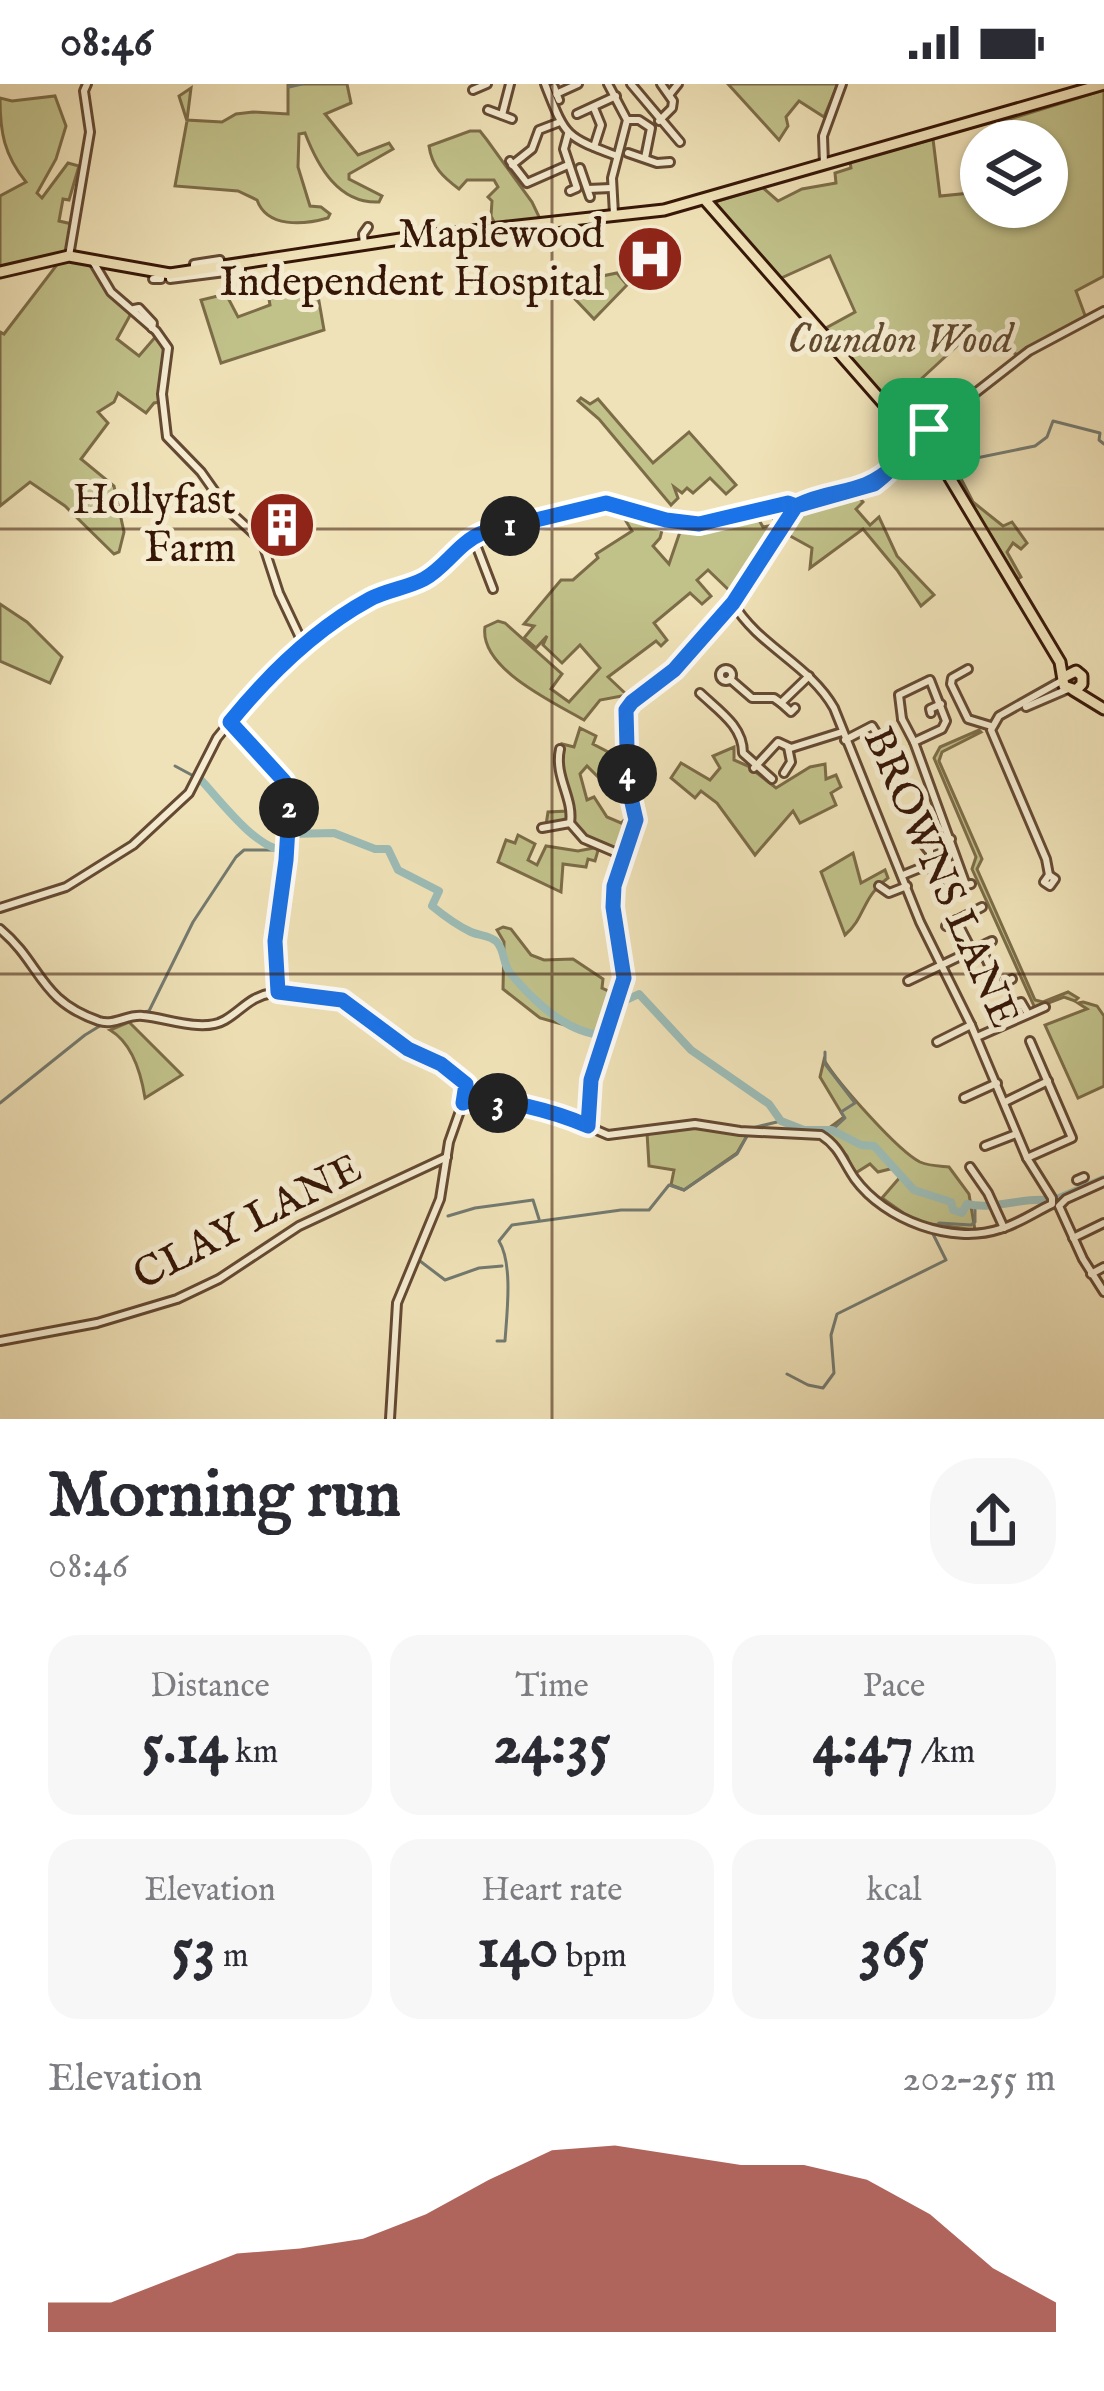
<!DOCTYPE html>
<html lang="en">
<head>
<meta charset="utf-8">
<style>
  body { margin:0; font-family:"IM FELL English",serif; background:#f7f7f7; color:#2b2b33; height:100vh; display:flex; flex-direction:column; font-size:45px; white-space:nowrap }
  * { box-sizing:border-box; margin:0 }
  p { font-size:39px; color:#7c7c81 }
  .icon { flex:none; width:66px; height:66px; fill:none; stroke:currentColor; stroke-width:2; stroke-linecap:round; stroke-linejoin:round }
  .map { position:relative; height:1335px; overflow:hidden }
  .sheet { display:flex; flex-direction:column; background:#fff; flex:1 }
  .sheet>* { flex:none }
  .fabs { position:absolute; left:960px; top:36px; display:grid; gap:24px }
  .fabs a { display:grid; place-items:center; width:108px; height:108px; border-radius:50%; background:#fff; box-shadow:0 3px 9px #0004; font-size:60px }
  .pin { position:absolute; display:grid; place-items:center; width:102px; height:102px; color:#fff; margin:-51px; border-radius:24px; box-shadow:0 6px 18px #0006 }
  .km { position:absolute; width:60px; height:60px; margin:-30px; border-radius:50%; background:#222; color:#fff; font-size:33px; line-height:60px; text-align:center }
  .round { display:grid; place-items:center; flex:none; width:126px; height:126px; border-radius:48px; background:#f7f7f7 }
  .summary { display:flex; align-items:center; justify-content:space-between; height:204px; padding:0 48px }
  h1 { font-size:66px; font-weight:700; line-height:90px }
  .figures { display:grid; grid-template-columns:repeat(3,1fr); gap:18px; height:204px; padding:12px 48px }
  .figures div { display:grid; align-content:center; border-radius:30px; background:#f7f7f7; text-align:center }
  .figures b { font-size:60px; font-weight:700 }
  .figures small { font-size:33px; font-weight:400 }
  .figures p { font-size:33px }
  .chart { height:336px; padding:24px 48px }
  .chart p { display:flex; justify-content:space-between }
  .chart svg { width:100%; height:216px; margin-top:12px; fill:#8f2418; opacity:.7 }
  .status { display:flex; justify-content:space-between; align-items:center; height:84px; padding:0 60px; background:#fff; direction:ltr }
  .status svg { height:33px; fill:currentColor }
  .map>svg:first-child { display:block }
  .green { fill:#c1c18a; stroke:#7c6c48; stroke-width:3 }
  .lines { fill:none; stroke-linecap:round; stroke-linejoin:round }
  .stream { stroke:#737a70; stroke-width:3 }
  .river { stroke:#9cbcb6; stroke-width:8 }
  .minor-casing { stroke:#644933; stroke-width:12 }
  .major-casing { stroke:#361607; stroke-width:15 }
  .minor { stroke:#f5ecd1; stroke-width:6 }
  .major { stroke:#f0e2b8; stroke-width:9 }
  .route-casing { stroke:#fff; stroke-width:24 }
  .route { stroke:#1a73e8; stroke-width:15 }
  .grid { fill:none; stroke:#361607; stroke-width:3; stroke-opacity:0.55 }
  .labels { text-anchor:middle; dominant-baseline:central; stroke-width:10; stroke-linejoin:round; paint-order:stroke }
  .poi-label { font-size:42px; fill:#361607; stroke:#f5ecd1; text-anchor:end }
  .park-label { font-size:42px; font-style:italic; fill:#60492e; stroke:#f5ecd1 }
  .street-label { font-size:42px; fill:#361607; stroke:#f5ecd1 }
</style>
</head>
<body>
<div class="status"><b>08:46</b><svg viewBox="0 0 49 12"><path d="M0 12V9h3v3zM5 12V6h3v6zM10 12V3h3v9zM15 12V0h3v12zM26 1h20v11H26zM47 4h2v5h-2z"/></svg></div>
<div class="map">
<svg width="1104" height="1335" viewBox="0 0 1104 1335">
  <rect width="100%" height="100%" fill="#f0e2b8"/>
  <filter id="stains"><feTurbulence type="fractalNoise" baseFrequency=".00167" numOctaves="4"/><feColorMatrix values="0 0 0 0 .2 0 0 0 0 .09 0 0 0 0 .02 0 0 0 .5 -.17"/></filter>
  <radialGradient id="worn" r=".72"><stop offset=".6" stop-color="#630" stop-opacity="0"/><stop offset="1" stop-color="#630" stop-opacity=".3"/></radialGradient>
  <g class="green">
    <path d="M288 0H347L351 19 325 30 358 71 389 59 393 65 349 90V95L382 112 379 118C339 120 318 83 305 49L299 50 298 83 310 122 321 123 330 130 328 134C303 141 267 144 257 116L238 107 175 102 187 37 179 12 191 4 187 36 222 38 236 30 253 28 288 30Z"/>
    <path d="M728 0H838L824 33 799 17 786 33 788 42 779 56Z"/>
    <path d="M1104 6V192L1076 207 1086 234 1018 271 1002 263 986 271 978 253 958 261 894 320 889 319 826 244 855 228 830 172 779 195 712 119 762 103 778 117 802 105 836 99 835 89 851 84 850 78 933 55 940 112 981 108V123H1047V57H999L1000 38Z"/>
    <path d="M55 12 66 42 56 75 37 109 42 114 68 79 79 82 69 116 63 115 59 137 72 140 68 169 0 185V112L26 98C4 71 0 48 0 14L12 17Z"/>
    <path d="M470 47H480L487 56 532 118 542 139 497 144 491 132 492 117 488 113 498 103 494 96H467L459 105C443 93 432 83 429 62Z"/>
    <path d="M72 175 92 181 109 209 133 226 117 255 139 272 157 251 167 274 161 318 154 319 146 329 118 309 114 318 98 328 108 339 81 375 114 402 124 448 119 468 114 470 65 422 30 398 0 422V248L4 250 59 178Z"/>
    <path d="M567 188 573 198 617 189 627 201 594 235 556 195Z"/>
    <path d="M317 206 324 246 221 279 201 216 226 210 238 233 270 221 269 215Z"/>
    <path d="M581 314 590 320 598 315 653 379 689 348 736 401 726 410 710 394 693 409 687 404 682 409 674 403 678 414 671 421 599 335 578 317Z"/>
    <path d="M943 343 940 359 945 365 963 364 969 378 955 383 973 418 1003 442 1012 438 1027 459 1021 465 1013 459 1007 468 1021 493 1018 495 935 363 934 353Z"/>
    <path d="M855 409 863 418 856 425 870 441 879 433 897 472 934 511 921 522 897 486 863 445 810 484 812 464 783 448 798 426Z"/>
    <path d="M788 422 760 476 733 510 708 486 697 496 711 512 702 520 690 509 654 539 667 556 661 562 656 557 608 593 627 611 600 616 584 636C553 618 479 584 485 543L498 537 505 539 562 590 551 605 569 618 600 584 580 561 562 579 543 561 547 552 536 564 524 554 534 542 524 540 561 496H573L598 474 596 470 632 447 618 424 664 439 660 454 653 462 669 480 682 442 705 443 755 429 763 443 774 441V425Z"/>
    <path d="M0 520 27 538 62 573 50 599 0 577Z"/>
    <path d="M580 644 596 652 593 660 610 669 609 694 602 697 587 682 580 690 587 716 594 713 607 733 621 739 632 729 633 744 621 768 584 753 574 740 546 741 548 728 568 727 560 681 562 660 574 663Z"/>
    <path d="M979 646 981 648 942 668 939 677 982 775 977 785 1035 916 1043 918 1068 908 1078 914 1075 917 1064 913 1035 924 972 785 976 773 934 674 940 663Z"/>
    <path d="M734 663V676L748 682 776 704 810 683 825 680 826 695 836 691 841 703 831 709 836 721 800 739 793 727 755 771 717 719 701 707 695 714 671 694 681 679 710 696 720 684 713 672Z"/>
    <path d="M518 751 535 760 528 776 537 781 546 762 578 767 599 763 595 777 588 775 586 783 563 780 561 808 498 778 506 756 515 759Z"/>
    <path d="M853 769 861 799 885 786 888 794C861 814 866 833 845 851L821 788Z"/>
    <path d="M503 843 511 845 531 871 544 876 573 875 603 895 602 904 617 911 600 951 540 934 503 905 504 858 497 846Z"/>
    <path d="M1083 918 1097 922 1104 932V1002L1078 1014 1045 941 1087 925 1078 919Z"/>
    <path d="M129 938 182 991 145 1014C141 989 132 959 110 946Z"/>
    <path d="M824 976C838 999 898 1067 920 1078 929 1082 939 1082 949 1083L969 1110 975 1146 916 1138 882 1114 901 1092 894 1084 878 1088 870 1080 854 1090 847 1072 825 1047 844 1033 820 993Z"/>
    <path d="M692 1042 748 1050 737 1069 684 1106 671 1101 674 1086 649 1082 647 1048Z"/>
  </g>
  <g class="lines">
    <g class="stream">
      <path d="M289 3 302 0"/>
      <path d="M947 380 1035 362 1047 353 1053 337 1100 349 1099 356 1104 360"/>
      <path d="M175 682 201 696"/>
      <path d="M131 930 149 927 193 838 236 773 244 766H273"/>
      <path d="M825 968V980L855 1019 841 1028 845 1034 832 1046"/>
      <path d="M0 1019 85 951 103 940 127 937"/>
      <path d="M748 1045 781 1037"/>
      <path d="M448 1132 475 1124 533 1116 539 1135"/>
      <path d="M420 1177 445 1196 479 1184 502 1182"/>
      <path d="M497 1257H505C507 1228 513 1180 499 1157L512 1141 621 1126H649L669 1101 684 1106 737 1070 747 1052"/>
      <path d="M787 1290 808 1301 823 1304 834 1289 831 1251 837 1230 946 1176 932 1148 939 1139 971 1141 975 1138V1122"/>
    </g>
    <g class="river">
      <path d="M201 696C220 716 257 766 284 766V756"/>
      <path d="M288 750 334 749 375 765H388L398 786 439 807 432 822C443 831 458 842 471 848 480 852 490 851 497 858 506 869 502 880 511 890 533 916 564 947 600 951L612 913 624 917 639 910 691 966 769 1020 781 1037 804 1046H832L861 1061 874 1062 914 1106 951 1118 953 1126 962 1129 967 1120C994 1126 1019 1114 1046 1116"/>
      <path d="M1057 1115 1104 1095"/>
    </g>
    <defs>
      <g id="minor">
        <path d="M545 0C566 53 564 52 617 72"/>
        <path d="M608 0 627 36 612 94 614 130"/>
        <path d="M631 0 680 58"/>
        <path d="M554 3 559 16"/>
        <path d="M473 6 487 0"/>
        <path d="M556 10 578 0"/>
        <path d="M670 10 678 0"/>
        <path d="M488 26 512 35"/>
        <path d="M577 30 616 12"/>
        <path d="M502 31 510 0"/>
        <path d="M627 36H639L651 44 645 74"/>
        <path d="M659 37 672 24 673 17 661 0"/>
        <path d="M568 50 564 65 577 104 570 107"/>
        <path d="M594 63 601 41 594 24"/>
        <path d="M628 69 657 79 670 78"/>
        <path d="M510 77 527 99 568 81"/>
        <path d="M824 80 823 52 842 0"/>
        <path d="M512 81 532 65 539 46 560 38"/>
        <path d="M580 84 590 113"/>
        <path d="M588 105 611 104"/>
        <path d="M364 161 363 150 368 143"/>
        <path d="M69 172 90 48 84 7 87 0"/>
        <path d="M92 176 111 208 156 247 168 264 162 310 167 353 201 388 227 425 262 457 279 509 304 562"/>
        <path d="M194 186V180L220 176V183"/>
        <path d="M170 192V195L241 186V180"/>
        <path d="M153 195H161V189"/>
        <path d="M134 225 139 224 153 239 152 244"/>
        <path d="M924 349 1029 267 1104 227"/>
        <path d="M473 453 493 505"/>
        <circle cx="726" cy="591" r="6"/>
        <path d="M968 585 952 594 951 600 968 635 991 642"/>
        <path d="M730 595 752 614H774L781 619"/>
        <path d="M700 609C719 627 743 642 743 669L772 695"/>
        <path d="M1026 623 1068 605"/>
        <path d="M795 624 791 628 781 619 809 592"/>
        <path d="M931 629 930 625 941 620"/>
        <path d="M902 635 899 611 930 596 946 637 942 645 914 658 966 801 971 800"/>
        <path d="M902 635 914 658"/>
        <path d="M230 639 284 697 289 711 286 775 275 857 278 909"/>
        <path d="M845 656 872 642 885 663"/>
        <path d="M560 665C554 693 574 714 570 739L584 755 624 772"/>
        <path d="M754 684 778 658 791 664 842 648"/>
        <path d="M784 689 791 678 788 663"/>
        <path d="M542 744 570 739"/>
        <path d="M916 751 928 766"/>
        <path d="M930 780 939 803"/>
        <path d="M903 791 930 780V764L951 755"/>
        <path d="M1049 791 1046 775 991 646 999 632 1063 596"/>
        <path d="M1049 791 1055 795 1050 802 1044 798Z"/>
        <path d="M879 802 889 809 907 802"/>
        <path d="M0 824 66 803 133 761 189 709 217 654 266 594 356 524 382 509 428 493 473 453 606 420 666 437 699 441 788 419 797 422 874 400 914 359"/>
        <path d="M956 836 972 867"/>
        <path d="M946 842 982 823"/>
        <path d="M0 845C42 880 38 916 99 937 115 942 127 930 143 932 167 934 203 949 225 936 242 926 251 912 272 909 346 901 356 935 411 967 431 979 448 983 465 1000L466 1010 449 1058 440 1115 397 1219 390 1335"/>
        <path d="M981 863 998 902"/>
        <path d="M908 897 992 857"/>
        <path d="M990 907 1012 895"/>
        <path d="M1008 922 1021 918 1028 930"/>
        <path d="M977 953 1045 923"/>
        <path d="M937 958 971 941"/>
        <path d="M467 1006 475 1014 559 1030 608 1051 695 1040 740 1047 821 1051C840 1063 843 1078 855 1095 885 1136 952 1161 1000 1145 1018 1140 1035 1128 1052 1120V1114L1027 1074 971 941 920 838 834 624C809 580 758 562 733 519"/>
        <path d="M964 1014 997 999"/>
        <path d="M1005 1018 1048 997"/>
        <path d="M577 1037 586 1031 596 976 624 894 613 823 614 802 636 736 628 704 626 626 631 618 674 586 733 519 797 422"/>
        <path d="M985 1062 1016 1050"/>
        <path d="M1027 1074 1072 1054 1030 957"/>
        <path d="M970 1083 988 1109 1004 1144"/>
        <path d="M1077 1096 1084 1093"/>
        <path d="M1104 1098 1066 1115 1059 1122 1083 1175 1104 1208"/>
        <path d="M1073 1154 1104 1139"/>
        <path d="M1091 1190 1104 1183"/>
        <path d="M0 1257 97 1239 177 1215 219 1195 299 1142 447 1073"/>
      </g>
      <g id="major">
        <path d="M706 117 914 354"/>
        <path d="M0 188 69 172 170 190 407 154 664 126 1104 0"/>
        <circle cx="921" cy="356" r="8"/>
        <path d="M929 359 1060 578 1064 602 1076 606 1082 600V592L1076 587 1064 593"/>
        <path d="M1073 606 1104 625"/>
      </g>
    </defs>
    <use href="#minor" class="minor-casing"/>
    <use href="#major" class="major-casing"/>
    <use href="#minor" class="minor"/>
    <use href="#major" class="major"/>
  </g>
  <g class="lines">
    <defs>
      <path id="route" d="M929 345 917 350C913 364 906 371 895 381 862 413 833 403 796 422L788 419 699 440 666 436 606 419 482 449C458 459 446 483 424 495 407 504 387 506 370 515 315 545 269 590 230 638L284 697 290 711 286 776 275 857 278 908 342 916 408 965 441 980 466 1000 463 1019C490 1008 561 1030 588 1042L591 996 624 894 613 823 614 802 636 736 628 701 626 626 632 618 674 586 733 519 796 422 874 400C893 387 904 366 927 362L939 338 929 345"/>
    </defs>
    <use href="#route" class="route-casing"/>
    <use href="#route" class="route"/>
  </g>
  <path class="grid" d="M552 0V1335M0 445H1104M0 890H1104"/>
  <defs>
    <symbol id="hospital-disc" viewBox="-11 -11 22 22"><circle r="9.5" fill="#8f2418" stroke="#f5ecd1"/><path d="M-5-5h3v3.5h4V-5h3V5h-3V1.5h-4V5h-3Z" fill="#fff"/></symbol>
    <symbol id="building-disc" viewBox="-11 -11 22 22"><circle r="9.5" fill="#8f2418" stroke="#f5ecd1"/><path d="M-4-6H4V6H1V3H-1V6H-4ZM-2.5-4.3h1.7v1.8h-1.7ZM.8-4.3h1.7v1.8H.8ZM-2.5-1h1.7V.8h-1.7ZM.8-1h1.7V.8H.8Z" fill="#fff"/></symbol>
  </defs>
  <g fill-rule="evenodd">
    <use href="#hospital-disc" x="612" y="137" width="76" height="76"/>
    <use href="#building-disc" x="244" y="403" width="76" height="76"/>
  </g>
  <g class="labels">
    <g class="poi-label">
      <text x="604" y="151">Maplewood<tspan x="604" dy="48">Independent Hospital</tspan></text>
      <text x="236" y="417">Hollyfast<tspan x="236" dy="48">Farm</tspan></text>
    </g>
    <g class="park-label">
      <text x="900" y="256">Coundon Wood</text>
    </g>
    <g class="street-label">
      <text transform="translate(940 794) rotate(66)">BROWNS LANE</text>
      <text transform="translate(248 1139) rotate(-27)">CLAY LANE</text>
    </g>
  </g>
  <rect width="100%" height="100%" filter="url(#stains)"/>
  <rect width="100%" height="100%" fill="url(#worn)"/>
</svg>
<div class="fabs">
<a><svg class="icon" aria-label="layers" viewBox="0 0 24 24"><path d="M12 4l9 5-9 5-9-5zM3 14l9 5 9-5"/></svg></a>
</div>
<div class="pin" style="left:929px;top:345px;background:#1e9e55"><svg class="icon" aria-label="arrive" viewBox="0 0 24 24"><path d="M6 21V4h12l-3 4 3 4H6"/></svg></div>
<b class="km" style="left:510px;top:442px">1</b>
<b class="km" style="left:289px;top:724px">2</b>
<b class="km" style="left:498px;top:1019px">3</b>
<b class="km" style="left:627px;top:690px">4</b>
</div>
<section class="sheet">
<div class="summary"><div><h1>Morning run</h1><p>08:46</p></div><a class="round"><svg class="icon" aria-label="share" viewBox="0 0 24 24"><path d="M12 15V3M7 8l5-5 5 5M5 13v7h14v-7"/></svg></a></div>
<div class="figures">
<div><p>Distance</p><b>5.14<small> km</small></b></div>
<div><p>Time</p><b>24:35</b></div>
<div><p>Pace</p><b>4:47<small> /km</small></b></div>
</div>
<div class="figures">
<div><p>Elevation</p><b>53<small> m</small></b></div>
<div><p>Heart rate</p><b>140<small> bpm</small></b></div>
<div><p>kcal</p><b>365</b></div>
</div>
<div class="chart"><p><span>Elevation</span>202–255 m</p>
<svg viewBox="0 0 160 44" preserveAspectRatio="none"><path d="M0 44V38L10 38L20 33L30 28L40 27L50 25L60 20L70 13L80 7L90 6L100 8L110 10L120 10L130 13L140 20L150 31L160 38V44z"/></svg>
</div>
</section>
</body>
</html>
